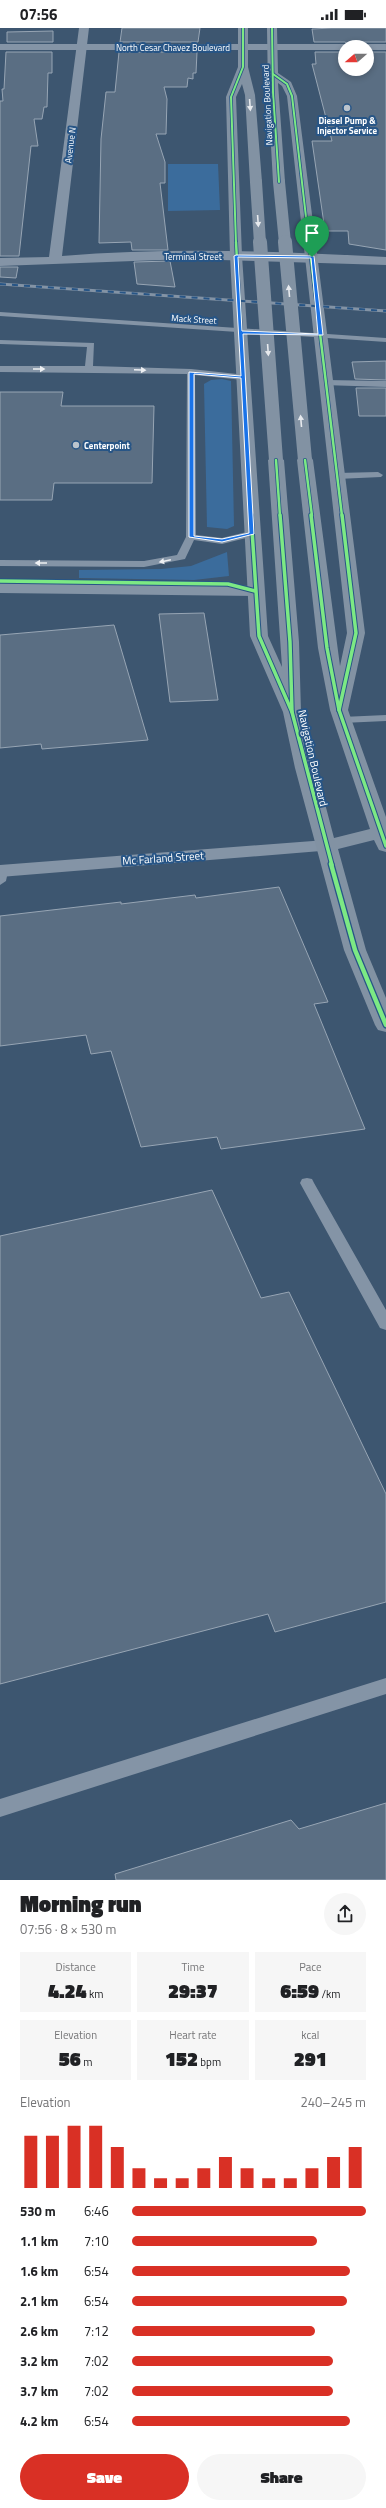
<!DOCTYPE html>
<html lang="en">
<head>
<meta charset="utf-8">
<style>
  body { margin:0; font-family:"Titillium Web",sans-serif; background:#f6f6f6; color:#202124; height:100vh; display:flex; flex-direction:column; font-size:15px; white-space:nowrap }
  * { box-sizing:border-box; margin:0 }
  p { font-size:13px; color:#757577 }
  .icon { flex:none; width:22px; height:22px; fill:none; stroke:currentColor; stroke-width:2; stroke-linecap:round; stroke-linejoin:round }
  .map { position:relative; height:1852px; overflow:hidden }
  .sheet { display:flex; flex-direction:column; background:#fff; flex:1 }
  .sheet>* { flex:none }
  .needle { width:26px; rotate:250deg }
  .controls { position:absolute; left:338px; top:12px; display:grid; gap:8px }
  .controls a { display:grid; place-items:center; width:36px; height:36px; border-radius:50%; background:#fff; box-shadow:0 2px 6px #0003; font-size:20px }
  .pin { position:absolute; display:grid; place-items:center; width:34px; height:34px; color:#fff; margin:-41px -17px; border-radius:50% 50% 50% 0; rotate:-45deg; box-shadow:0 0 4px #0007 }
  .pin .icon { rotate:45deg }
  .round { display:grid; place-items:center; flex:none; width:42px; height:42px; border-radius:21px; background:#f6f6f6 }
  .overview { display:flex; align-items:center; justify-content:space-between; height:68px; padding:0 20px }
  h1 { font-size:22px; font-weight:800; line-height:30px }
  .figures { display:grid; grid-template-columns:repeat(3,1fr); gap:6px; height:68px; padding:4px 20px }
  .figures div { display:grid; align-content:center; border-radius:0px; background:#f6f6f6; text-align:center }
  .figures b { font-size:20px; font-weight:800 }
  .figures small { font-size:11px; font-weight:400 }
  .figures p { font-size:11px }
  .chart { height:112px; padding:8px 20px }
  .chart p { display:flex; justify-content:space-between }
  .chart svg { width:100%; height:72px; margin-top:4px; stroke:#d93025; stroke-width:6 }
  .cta { display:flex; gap:8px; margin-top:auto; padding:8px 20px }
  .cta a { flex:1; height:46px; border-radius:24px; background:#d93025; color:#fff; font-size:16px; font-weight:800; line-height:46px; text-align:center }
  .cta a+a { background:#f6f6f6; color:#202124 }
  ul { padding:0 20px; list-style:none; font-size:13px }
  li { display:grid; grid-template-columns:64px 48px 1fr; align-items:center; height:30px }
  li i { height:10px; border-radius:5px; background:#d93025 }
  .status { display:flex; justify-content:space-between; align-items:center; height:28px; padding:0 20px; background:#fff; direction:ltr }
  .status svg { height:11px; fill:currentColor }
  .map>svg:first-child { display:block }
  .green { fill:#3b6c9c }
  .building { fill:#5a6e83; stroke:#97a5b4 }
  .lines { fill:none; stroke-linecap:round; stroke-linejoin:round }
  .service { fill:#8494a6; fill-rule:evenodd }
  .minor { fill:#8494a6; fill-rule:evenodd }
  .tertiary { fill:#8494a6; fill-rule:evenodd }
  .primary { fill:#8292a3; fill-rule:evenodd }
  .rail-casing { stroke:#8393a5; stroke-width:3 }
  .rail { stroke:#275586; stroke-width:2; stroke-dasharray:6; stroke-linecap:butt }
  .primary-bridge-far1 { stroke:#8292a3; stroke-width:12 }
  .primary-bridge { stroke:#8292a3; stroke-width:14 }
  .cycleway-far3-casing { stroke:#275586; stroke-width:3.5 }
  .cycleway-far2-casing { stroke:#275586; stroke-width:4 }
  .cycleway-far1-casing { stroke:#275586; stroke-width:5.5 }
  .cycleway-casing { stroke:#275586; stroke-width:7 }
  .cycleway-far3 { stroke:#7ce984; stroke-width:2 }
  .cycleway-far2 { stroke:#7ce984; stroke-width:2.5 }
  .cycleway-far1 { stroke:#7ce984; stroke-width:3.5 }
  .cycleway { stroke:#7ce984; stroke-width:4.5 }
  .oneway { fill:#e6e9ed }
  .oneway2 { fill:#edeff2 }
  .route { fill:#1a73e8; stroke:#fff; fill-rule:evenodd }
  .poi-dot { fill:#bbc4cd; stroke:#275586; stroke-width:1.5 }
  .labels { text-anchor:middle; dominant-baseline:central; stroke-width:4; stroke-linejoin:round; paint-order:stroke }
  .far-street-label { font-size:9px; fill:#fff; stroke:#275586 }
  .far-poi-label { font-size:9px; font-weight:bold; fill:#fff; stroke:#275586 }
  .street-label { font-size:11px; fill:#fff; stroke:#275586 }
</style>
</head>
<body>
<div class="status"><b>07:56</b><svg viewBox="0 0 49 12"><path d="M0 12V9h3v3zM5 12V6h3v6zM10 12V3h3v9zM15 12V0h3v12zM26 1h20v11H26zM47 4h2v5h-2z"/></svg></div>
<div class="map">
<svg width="386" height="1852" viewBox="0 0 386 1852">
  <rect width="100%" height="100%" fill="#3d5670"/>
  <g class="green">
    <path d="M168 136H218L220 182 168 183Z"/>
    <path d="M222 351 231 353 234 498 227 501 207 499 204 356 211 352Z"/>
    <path d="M227 524 229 548 194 552 79 550V542L161 541 191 538Z"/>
  </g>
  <g class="building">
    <path d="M122 0H200L198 14H120Z"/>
    <path d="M332 0H386V14H358L352 19 345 14H314L312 1Z"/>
    <path d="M53 3V14H7V4Z"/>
    <path d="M6 24H52V45H48L47 79H44L42 91H34L38 118H31L19 228H0V73H3L2 61H4Z"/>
    <path d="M119 24H197L196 45H193V51L188 50 187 59H164L167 71 166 106H156L165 134V155H160L168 222H132L131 214 99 215 101 111 106 64H115Z"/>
    <path d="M315 24H345V41H367V24H386V222L349 216 348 203H325L312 113H332L312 36H316Z"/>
    <path d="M170 233 175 259 137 256 134 234Z"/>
    <path d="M0 239H18L16 250 0 249Z"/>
    <path d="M386 333V352L355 351 352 334Z"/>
    <path d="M356 360H386V388H359Z"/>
    <path d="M0 364H63L61 378H154L152 455H54L52 472H0Z"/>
    <path d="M204 585 218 672 170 674 159 586Z"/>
    <path d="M114 597 148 712 42 721 41 716 0 720V607Z"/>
    <path d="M279 859 328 974 314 976 365 1101 221 1121 217 1109 141 1119 111 1023 91 1026 86 1007 0 1018V888L121 874V876L195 867 196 870Z"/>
    <path d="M212 1162 261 1270 289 1264 386 1466V1574L275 1604 268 1586 0 1656V1208Z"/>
    <path d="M386 1775V1852H116L115 1846 291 1792 299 1801Z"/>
  </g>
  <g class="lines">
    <g class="service">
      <path d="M0 284 386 310V314L0 288Z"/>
      <path d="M0 312 94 315 93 338 191 341 246 347 247 349 243 352 195 347 196 507 222 510 251 503 256 506 254 508 222 516 194 512 185 531 144 539 0 538V532L144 533 177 527 186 509 187 346 0 344V338H85L87 319 0 316Z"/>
      <path d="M326 352 386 353V359L323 357V353Z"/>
      <path d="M378 444 383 447 381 449 337 451 332 448 337 445Z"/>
      <path d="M386 687V693L342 695 336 692 342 689Z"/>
      <path d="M2 839 8 843 6 853 0 857V840Z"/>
      <path d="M307 1150 312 1151 314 1155 386 1282V1302L380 1300 300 1155 302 1151Z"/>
      <path d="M386 1650V1666L0 1789V1771Z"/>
    </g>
    <g class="minor">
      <path d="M79 0H89L62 228C170 219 278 223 386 229V237L187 231 0 238V230L49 229Z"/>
      <path d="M0 555 255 558 261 559 264 563 261 567 255 568 0 565Z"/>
      <path d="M326 812 333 814 336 818 333 822 0 849V837Z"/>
    </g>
    <g class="tertiary">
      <path d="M0 16H345L350 19H345V22H0Z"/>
      <path d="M358 16H386V22H367V19H353Z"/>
    </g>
    <path class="primary" d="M238 0H248V39L255 67 262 154 256 158 250 154 245 67 242 56 236 69 242 228 268 608 282 639 268 432 276 427 284 432 299 614 301 684 334 810 370 801 330 682 318 620 297 432 299 429H311L313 432 340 638 347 605 287 68 282 58 278 55 285 154 279 158 273 154 268 64 267 0H277L278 45 291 54 297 68 365 605 348 682 386 789V824L379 822 374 812 338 821 366 922 386 970V1004L378 1002 375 997 344 922 295 740 283 684 250 608 230 228 226 69 238 39Z"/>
    <defs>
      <path id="rail" d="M0 256 386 283"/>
    </defs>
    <use href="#rail" class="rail-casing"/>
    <use href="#rail" class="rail"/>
    <g class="primary-bridge-far1">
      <path d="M256 154 260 215"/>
      <path d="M279 154 285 215"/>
    </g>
    <g class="primary-bridge">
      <path d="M260 214 276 432"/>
      <path d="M285 214 305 432"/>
    </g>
    <defs>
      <g id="cycleway-far3">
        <path d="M272 0 273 64 279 154"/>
        <path d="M273 46 287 56 292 68 309 215"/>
        <path d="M236 215 231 69 243 39V0"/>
      </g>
      <g id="cycleway-far2">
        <path d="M236 214 251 488"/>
        <path d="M309 214 342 488"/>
        <path d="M276 432 280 488"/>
        <path d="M305 432 312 488"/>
      </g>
      <g id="cycleway-far1">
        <path d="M251 487 259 608 292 684"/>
        <path d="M280 487 290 614 292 684 332 837"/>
        <path d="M311 487 327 620 339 682 386 818"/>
        <path d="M0 553 228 556 255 563"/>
        <path d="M339 682 356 605 342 487"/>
      </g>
      <path id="cycleway" d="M331 836 355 922 386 997"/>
    </defs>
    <use href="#cycleway-far3" class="cycleway-far3-casing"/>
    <use href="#cycleway-far2" class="cycleway-far2-casing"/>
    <use href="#cycleway-far1" class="cycleway-far1-casing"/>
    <use href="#cycleway" class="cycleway-casing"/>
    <use href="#cycleway-far3" class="cycleway-far3"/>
    <use href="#cycleway-far2" class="cycleway-far2"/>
    <use href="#cycleway-far1" class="cycleway-far1"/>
    <use href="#cycleway" class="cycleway"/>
  </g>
  <defs><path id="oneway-solid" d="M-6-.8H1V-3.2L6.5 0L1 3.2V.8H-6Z"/></defs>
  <g class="oneway">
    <use href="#oneway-solid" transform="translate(250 77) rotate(86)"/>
    <use href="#oneway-solid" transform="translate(258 193) rotate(86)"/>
    <use href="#oneway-solid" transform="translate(289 263) rotate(-95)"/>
    <use href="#oneway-solid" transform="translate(268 322) rotate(86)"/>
    <use href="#oneway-solid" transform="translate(301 393) rotate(-95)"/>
  </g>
  <g class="oneway2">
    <use href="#oneway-solid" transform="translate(39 341)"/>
    <use href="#oneway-solid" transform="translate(140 342) rotate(2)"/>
    <use href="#oneway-solid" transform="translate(165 533) rotate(168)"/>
    <use href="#oneway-solid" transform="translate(41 535) rotate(-180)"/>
  </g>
  <path class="route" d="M236 227 314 228 323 307 243 306 254 506 222 514 189 509V344L241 348 234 228ZM238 229 311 230 318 306 242 303ZM194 346 241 350 249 505 222 511 194 508Z"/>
  <g class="poi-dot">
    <circle cx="347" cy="80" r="4"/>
    <circle cx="76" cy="417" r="4"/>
  </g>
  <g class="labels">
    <g class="far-street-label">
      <text x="173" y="19">North Cesar Chavez Boulevard</text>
      <text transform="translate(267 77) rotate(-93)">Navigation Boulevard</text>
      <text transform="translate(70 117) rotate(-83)">Avenue N</text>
      <text x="193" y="228">Terminal Street</text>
      <text transform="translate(194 291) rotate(4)">Mack Street</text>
    </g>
    <g class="far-poi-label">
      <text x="347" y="92">Diesel Pump &amp;<tspan x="347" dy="10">Injector Service</tspan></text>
      <text x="84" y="417" text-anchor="start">Centerpoint</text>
    </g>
    <g class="street-label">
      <text transform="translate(313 730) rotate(77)">Navigation Boulevard</text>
      <text transform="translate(163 830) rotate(-4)">Mc Farland Street</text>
    </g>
  </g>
</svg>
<div class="controls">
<a><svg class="needle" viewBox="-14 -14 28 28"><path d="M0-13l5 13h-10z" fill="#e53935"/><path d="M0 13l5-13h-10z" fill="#757577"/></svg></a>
</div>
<div class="pin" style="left:312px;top:229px;background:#1e9e55"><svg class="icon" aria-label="arrive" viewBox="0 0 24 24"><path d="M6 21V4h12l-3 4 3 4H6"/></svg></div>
</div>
<section class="sheet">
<div class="overview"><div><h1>Morning run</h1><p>07:56 · 8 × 530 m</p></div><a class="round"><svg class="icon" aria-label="share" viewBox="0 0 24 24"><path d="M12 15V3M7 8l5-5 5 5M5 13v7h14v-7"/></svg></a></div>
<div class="figures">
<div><p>Distance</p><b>4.24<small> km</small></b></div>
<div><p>Time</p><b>29:37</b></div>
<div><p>Pace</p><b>6:59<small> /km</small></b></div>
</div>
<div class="figures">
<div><p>Elevation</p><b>56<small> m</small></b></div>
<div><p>Heart rate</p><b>152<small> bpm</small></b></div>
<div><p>kcal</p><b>291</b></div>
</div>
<div class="chart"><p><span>Elevation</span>240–245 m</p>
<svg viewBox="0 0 160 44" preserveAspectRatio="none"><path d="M5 44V12M15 44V12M25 44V6M35 44V6M45 44V19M55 44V32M65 44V38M75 44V38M85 44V32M95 44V25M105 44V32M115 44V38M125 44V38M135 44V32M145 44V25M155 44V19"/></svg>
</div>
<ul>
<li><b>530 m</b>6:46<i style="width:100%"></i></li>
<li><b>1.1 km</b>7:10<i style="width:79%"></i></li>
<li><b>1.6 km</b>6:54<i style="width:93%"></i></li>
<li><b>2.1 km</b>6:54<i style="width:92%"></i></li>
<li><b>2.6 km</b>7:12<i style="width:78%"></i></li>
<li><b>3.2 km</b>7:02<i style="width:86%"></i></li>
<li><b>3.7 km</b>7:02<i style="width:86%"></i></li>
<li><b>4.2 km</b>6:54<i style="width:93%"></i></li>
</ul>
<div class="cta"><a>Save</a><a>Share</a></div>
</section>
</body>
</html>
